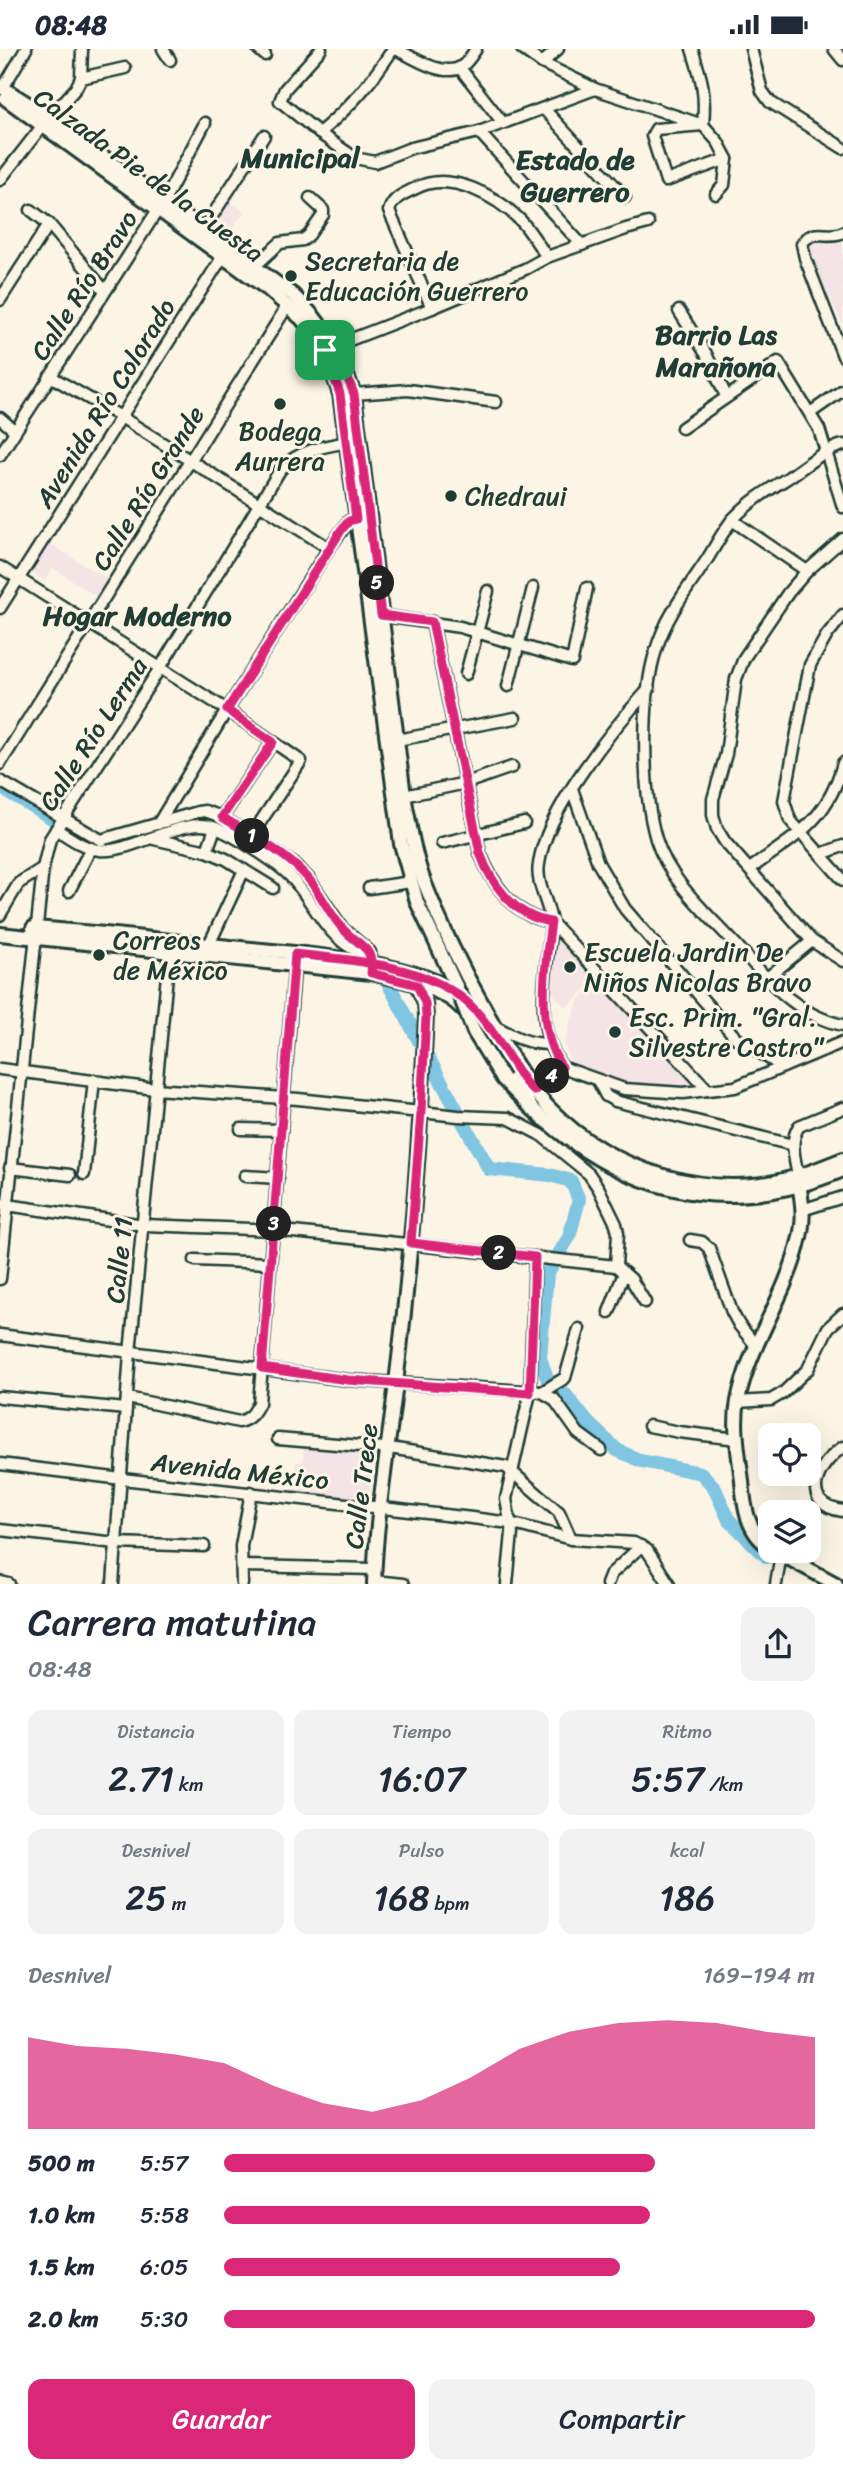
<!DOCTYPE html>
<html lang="es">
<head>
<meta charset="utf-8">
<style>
  body { margin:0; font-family:Sriracha,sans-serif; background:#f2f2f3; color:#1f2937; height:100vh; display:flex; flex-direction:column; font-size:26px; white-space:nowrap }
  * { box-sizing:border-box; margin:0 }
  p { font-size:23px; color:#747a83 }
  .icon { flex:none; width:38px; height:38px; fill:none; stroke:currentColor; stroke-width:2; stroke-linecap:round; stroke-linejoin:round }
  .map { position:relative; height:1535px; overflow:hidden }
  .panel { display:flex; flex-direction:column; background:#fff; flex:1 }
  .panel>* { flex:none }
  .tools { position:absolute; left:758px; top:1374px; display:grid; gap:14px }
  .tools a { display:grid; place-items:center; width:63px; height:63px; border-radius:14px; background:#fff; box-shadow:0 7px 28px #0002; font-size:35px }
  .pin { position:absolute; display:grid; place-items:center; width:60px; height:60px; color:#fff; margin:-30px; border-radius:14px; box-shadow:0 4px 10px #0006 }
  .km { position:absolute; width:35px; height:35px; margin:-18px; border-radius:50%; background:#222; color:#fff; font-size:19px; line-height:35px; text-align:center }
  .round { display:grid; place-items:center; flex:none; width:74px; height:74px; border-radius:14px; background:#f2f2f3 }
  .head { display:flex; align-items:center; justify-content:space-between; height:119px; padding:0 28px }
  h1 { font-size:38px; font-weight:600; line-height:52px }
  .stats { display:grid; grid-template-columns:repeat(3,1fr); gap:10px; height:119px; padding:7px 28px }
  .stats div { display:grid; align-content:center; border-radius:14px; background:#f2f2f3; text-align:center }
  .stats b { font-size:35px; font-weight:600 }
  .stats small { font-size:19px; font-weight:400 }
  .stats p { font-size:19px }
  .chart { height:196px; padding:14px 28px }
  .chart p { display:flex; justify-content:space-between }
  .chart svg { width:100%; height:126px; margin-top:7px; fill:#db2777; opacity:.7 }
  .primary-button { display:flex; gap:14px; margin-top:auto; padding:14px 28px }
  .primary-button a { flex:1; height:80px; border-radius:14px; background:#db2777; color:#fff; font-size:28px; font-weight:600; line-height:80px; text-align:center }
  .primary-button a+a { background:#f2f2f3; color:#1f2937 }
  ul { padding:0 28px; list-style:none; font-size:23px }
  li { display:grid; grid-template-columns:112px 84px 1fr; align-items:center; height:52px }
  li i { height:18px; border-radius:9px; background:#db2777 }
  .status { display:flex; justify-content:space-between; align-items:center; height:49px; padding:0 35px; background:#fff; direction:ltr }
  .status svg { height:19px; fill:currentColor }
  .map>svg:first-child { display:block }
  .built { fill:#f5e4e6 }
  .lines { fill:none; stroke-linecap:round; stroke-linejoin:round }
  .river { stroke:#80c5e1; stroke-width:14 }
  .minor-casing { stroke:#1f3d34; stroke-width:15 }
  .major-casing { stroke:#1f3d34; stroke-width:18 }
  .minor { stroke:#fcf5e5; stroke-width:10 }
  .major { stroke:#fcf5e5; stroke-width:12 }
  .major-bridge-casing { stroke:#1f3d34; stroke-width:18; stroke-linecap:butt }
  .major-bridge { stroke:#fcf5e5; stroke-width:12 }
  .route-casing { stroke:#fff; stroke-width:14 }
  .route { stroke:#db2777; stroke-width:9 }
  .poi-dot { fill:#1f3d34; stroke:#fcf5e5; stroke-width:2.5 }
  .labels { text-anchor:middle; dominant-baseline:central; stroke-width:6; stroke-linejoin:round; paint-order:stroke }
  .street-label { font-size:26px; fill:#1f3d34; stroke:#fcf5e5 }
  .poi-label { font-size:26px; fill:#1f3d34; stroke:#fcf5e5; text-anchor:start }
  .neighbourhood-label { font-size:28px; font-weight:bold; fill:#1f3d34; stroke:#fcf5e5 }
</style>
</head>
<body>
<div class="status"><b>08:48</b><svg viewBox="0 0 49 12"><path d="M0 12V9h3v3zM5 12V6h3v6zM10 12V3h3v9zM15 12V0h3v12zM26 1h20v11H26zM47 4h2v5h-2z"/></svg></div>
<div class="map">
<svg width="843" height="1535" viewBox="0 0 843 1535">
  <rect width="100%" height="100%" fill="#fcf5e5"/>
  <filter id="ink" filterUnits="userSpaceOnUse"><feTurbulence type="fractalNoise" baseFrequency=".0143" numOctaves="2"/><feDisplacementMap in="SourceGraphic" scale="14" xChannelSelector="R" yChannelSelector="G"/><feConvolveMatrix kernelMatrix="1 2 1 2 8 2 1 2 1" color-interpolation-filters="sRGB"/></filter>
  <g filter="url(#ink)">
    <g class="built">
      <path d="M224 149 245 163 226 187 204 173Z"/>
      <path d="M823 193H843V276L808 203 810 195Z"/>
      <path d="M46 492 110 532 99 549 53 519 45 532 26 520Z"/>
      <path d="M562 889 599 928 566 959 548 939 552 908 551 899Z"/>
      <path d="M600 930 701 1039 631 1036 580 1022 571 1013 564 995 570 974 579 951Z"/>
      <path d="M304 1397 373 1403 369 1455 293 1448 296 1413H303Z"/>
    </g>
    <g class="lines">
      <g class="river">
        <path d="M0 738 95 795H108L196 770 214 771 242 788"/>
        <path d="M279 813 303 831 332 875 351 893"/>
        <path d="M389 936 419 992"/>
        <path d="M429 1010 457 1061"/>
        <path d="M463 1073 489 1120 550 1126 571 1132 579 1151 569 1188 547 1225 540 1309 548 1332 564 1344 589 1375 617 1401 641 1412 701 1424 714 1438 729 1471 767 1508"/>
      </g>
      <defs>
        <g id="minor">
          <path d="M163 0 170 11"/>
          <path d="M258 0 265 6"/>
          <path d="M321 0 285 40 280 52 319 84 355 109 375 113 411 99 479 83 595 40"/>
          <path d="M396 0C412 8 443 29 461 18 467 14 472 6 476 0"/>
          <path d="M522 0 542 14 595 40 703 76 718 93 727 110 724 136 716 145"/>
          <path d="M692 0C702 31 706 43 703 76L656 80 652 87 666 132 727 110"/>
          <path d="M751 0 762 42 770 53 843 99"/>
          <path d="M834 0 843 11"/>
          <path d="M542 14 558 0"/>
          <path d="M460 19 503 74"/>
          <path d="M81 29 125 19"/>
          <path d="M3 39 26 0"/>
          <path d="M544 60 625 148"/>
          <path d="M479 83 582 196"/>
          <path d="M319 84C350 58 371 34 393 0"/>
          <path d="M0 131 43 76 76 39 81 29 82 0"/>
          <path d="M164 152 205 74"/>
          <path d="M31 161 49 175 105 242"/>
          <path d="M203 181 264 87"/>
          <path d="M843 183C829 191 813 177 802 195L805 209 843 307"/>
          <path d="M255 217 280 194 303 191 309 186 323 166V161L310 149"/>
          <path d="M0 251 49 175"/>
          <path d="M432 259 389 162C393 148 404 145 416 139 450 121 497 147 522 173 531 183 539 197 547 208"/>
          <path d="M679 262 706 305 726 347"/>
          <path d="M329 299 432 259 525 220 547 208 626 180 648 174"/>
          <path d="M50 327 121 368 329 499"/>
          <path d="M354 345 408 341 496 353"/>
          <path d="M810 364 843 341"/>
          <path d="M0 369 15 382"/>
          <path d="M682 379 778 313 819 380 843 458"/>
          <path d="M843 396C822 402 807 416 789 428 770 440 750 452 734 469 724 480 716 496 708 509 689 538 666 567 656 601 641 647 642 743 656 790 669 833 710 867 739 899 769 932 797 967 843 976"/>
          <path d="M0 406 159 159"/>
          <path d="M732 471 807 522"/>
          <path d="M843 490 807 522 788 544 744 609 736 630 726 705 713 750V766L717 780 725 793 812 892 843 912"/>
          <path d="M0 518 227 661 301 712 251 787"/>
          <path d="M0 559 223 207"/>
          <path d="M377 566 460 578 572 612 587 539"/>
          <path d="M843 566 827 586 810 616 784 752 790 771 843 831"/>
          <path d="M432 573 480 804C492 835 515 868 551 873"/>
          <path d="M466 625 488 542"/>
          <path d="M508 637 533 539"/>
          <path d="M397 691 515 669"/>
          <path d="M0 715 288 256"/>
          <path d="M0 732 101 791 198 763 205 762 222 768 297 817 309 830 343 880 370 903 372 920"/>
          <path d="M572 740 598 814 625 860 736 989 783 1018"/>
          <path d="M404 747 466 734 512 718"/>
          <path d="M222 768 273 693"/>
          <path d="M158 775 227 661 329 499 349 472 361 470"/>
          <path d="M56 780C69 788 83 799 99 801 131 805 183 767 213 778 233 785 275 812 290 827 315 853 323 885 357 902L361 913"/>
          <path d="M154 790 207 802 226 810 273 839"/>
          <path d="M442 794 524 774"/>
          <path d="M207 802 215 779"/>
          <path d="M821 805 843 797"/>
          <path d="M750 820C795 787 828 772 843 714"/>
          <path d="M369 839 411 833"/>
          <path d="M69 842 91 799"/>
          <path d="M0 866 19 834 43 819"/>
          <path d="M551 873 708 1041"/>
          <path d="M207 900 244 821"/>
          <path d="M767 929 812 892"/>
          <path d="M495 977C513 987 527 995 549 995"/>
          <path d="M562 1018C533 979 546 923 551 878 552 857 535 837 539 815 546 761 612 680 649 640"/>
          <path d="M562 1018 624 1040 683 1044 708 1041 735 1038 843 993"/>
          <path d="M0 1020 155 1040 298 1050 458 1067 508 1069 541 1086 589 1125 599 1140 616 1175 618 1184 616 1217"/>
          <path d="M598 1032 606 1047 615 1052 793 1096"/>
          <path d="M535 1042 562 1018"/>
          <path d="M241 1080 281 1081"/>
          <path d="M10 1119 70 1126"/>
          <path d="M84 1125 94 1031"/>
          <path d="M245 1127 278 1129"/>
          <path d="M798 1127C795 1111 789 1092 799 1077L843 1059"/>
          <path d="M0 1155 144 1176 274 1181 616 1217"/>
          <path d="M805 1160 843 1148"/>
          <path d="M690 1191 702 1193 709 1199 732 1263 739 1276 757 1298"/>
          <path d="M195 1211 270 1214"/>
          <path d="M624 1224 631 1230 645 1253"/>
          <path d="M0 1230 43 819 50 790 160 619 280 421C299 399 332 396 360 391"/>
          <path d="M609 1263 624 1224 616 1217"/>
          <path d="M0 1286 348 1331 542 1343 554 1350 578 1384 601 1401"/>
          <path d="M542 1343 565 1329 579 1280"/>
          <path d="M0 1348 126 1360"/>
          <path d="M128 1349 239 1373C250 1370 254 1364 259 1354L295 909"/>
          <path d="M737 1353 771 1351 783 1344 808 1320 828 1279 843 1265"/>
          <path d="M649 1377 679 1383 737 1390"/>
          <path d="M278 1390 396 1400 506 1418 559 1463 571 1490"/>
          <path d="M843 1398C816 1416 799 1456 843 1462"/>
          <path d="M0 1415 122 1430 472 1469 510 1474 571 1490 634 1494 647 1501 669 1535"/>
          <path d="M0 1481 116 1494 204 1497"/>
          <path d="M242 1517 374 1520"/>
          <path d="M374 1532 403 1535"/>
          <path d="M0 1533 9 1535"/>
          <path d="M113 1535 130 1304 170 896"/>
          <path d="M242 1535 241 1497 251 1443"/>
          <path d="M507 1535 512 1484 506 1450 530 1344 535 1208"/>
          <path d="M607 1535 611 1525 641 1497"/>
          <path d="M776 1535 781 1505"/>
        </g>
        <g id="major">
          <path d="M0 37 50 69 293 246C328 279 338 302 354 345L404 747C410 777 414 807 425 835 442 879 462 920 485 960 503 993 522 1031 549 1059 611 1123 711 1154 798 1127 813 1122 828 1116 843 1110"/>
          <path d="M6 50 269 241 302 270 325 301 340 345 401 795 417 853 456 937"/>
          <path d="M33 879C96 883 158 891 220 897 277 903 416 909 458 946"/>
          <path d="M0 885 371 924C397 930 427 935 449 949 473 963 517 1031 530 1057"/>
          <path d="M503 1030C597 1134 708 1178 843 1121"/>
          <path d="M770 1498C747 1484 744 1457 742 1432 739 1407 733 1377 738 1352 748 1298 785 1249 798 1196 806 1167 802 1156 798 1127"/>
          <path d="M775 1502 836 1535"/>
          <path d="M374 1535C376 1467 388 1401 396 1334 411 1212 420 1090 426 967L425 954 417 936"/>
        </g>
      </defs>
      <use href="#minor" class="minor-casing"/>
      <use href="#major" class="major-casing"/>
      <use href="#minor" class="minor"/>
      <use href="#major" class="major"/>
      <defs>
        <path id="major-bridge" d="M456 937 474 983 503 1030"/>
      </defs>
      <use href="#major-bridge" class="major-bridge-casing"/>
      <use href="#major-bridge" class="major-bridge"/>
    </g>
  </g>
  <g class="lines" filter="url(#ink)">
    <defs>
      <path id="route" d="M325 301 340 345 356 470 349 472 342 480 227 661 273 693 222 768C249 785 286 804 307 828 321 844 329 865 344 881 360 898 374 897 371 924L417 936 425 954 426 967 421 1063 411 1194 535 1208 530 1344 348 1331 262 1319 295 905C354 912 434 915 476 962 495 983 509 1010 525 1033L534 1042 562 1018C535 981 545 917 551 873 515 868 491 835 480 804L432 573 381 566 354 345 335 297 325 301"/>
    </defs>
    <use href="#route" class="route-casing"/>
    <use href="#route" class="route"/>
  </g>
  <g class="poi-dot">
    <circle cx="291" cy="227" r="7"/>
    <circle cx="280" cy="355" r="7"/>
    <circle cx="451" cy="447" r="7"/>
    <circle cx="99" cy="906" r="7"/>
    <circle cx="570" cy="918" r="7"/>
    <circle cx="615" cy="983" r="7"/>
  </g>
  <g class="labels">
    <g class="street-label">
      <text transform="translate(149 126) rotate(36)">Calzada Pie de la Cuesta</text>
      <text transform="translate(84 236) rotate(-57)">Calle Río Bravo</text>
      <text transform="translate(105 354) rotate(-58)">Avenida Río Colorado</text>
      <text transform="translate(148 439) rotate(-58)">Calle Río Grande</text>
      <text transform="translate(93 685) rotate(-57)">Calle Río Lerma</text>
      <text transform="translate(119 1211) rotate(-84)">Calle 11</text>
      <text transform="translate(240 1422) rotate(6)">Avenida México</text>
      <text transform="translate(361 1437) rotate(-83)">Calle Trece</text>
    </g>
    <g class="poi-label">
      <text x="305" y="212">Secretaria de<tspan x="305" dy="30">Educación Guerrero</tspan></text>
      <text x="280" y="382" text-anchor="middle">Bodega<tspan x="280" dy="30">Aurrera</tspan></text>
      <text x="465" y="447">Chedraui</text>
      <text x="113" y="891">Correos<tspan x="113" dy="30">de México</tspan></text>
      <text x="584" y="903">Escuela Jardin De<tspan x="584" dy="30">Niños Nicolas Bravo</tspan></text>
      <text x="629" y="968">Esc. Prim. "Gral.<tspan x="629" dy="30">Silvestre Castro"</tspan></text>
    </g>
    <g class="neighbourhood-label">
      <text x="300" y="108">Municipal</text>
      <text x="575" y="110">Estado de<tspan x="575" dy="32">Guerrero</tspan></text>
      <text x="716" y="285">Barrio Las<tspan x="716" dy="32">Marañona</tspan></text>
      <text x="137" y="566">Hogar Moderno</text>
    </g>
  </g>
</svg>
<div class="tools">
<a><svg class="icon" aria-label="locate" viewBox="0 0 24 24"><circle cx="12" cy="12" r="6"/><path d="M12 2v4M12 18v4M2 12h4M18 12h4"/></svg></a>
<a><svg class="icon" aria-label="layers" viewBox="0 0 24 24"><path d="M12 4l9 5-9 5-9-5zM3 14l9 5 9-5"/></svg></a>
</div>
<div class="pin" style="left:325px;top:301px;background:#1e9e55"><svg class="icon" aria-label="arrive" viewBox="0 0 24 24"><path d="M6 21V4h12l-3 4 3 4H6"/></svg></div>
<b class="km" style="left:252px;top:787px">1</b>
<b class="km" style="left:499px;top:1204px">2</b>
<b class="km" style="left:274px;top:1175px">3</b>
<b class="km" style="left:552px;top:1027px">4</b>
<b class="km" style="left:377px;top:534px">5</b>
</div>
<section class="panel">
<div class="head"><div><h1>Carrera matutina</h1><p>08:48</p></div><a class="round"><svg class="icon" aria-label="share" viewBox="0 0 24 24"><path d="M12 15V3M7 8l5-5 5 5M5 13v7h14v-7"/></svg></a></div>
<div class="stats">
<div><p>Distancia</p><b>2.71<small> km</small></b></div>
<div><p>Tiempo</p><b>16:07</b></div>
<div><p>Ritmo</p><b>5:57<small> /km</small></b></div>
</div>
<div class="stats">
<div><p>Desnivel</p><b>25<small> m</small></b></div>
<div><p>Pulso</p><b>168<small> bpm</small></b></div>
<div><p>kcal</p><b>186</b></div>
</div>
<div class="chart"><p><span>Desnivel</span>169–194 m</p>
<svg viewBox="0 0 160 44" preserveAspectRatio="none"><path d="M0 44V12L10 15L20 16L30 18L40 21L50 29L60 35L70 38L80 34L90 26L100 16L110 10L120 7L130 6L140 7L150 10L160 12V44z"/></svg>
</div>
<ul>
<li><b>500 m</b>5:57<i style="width:73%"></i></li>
<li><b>1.0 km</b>5:58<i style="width:72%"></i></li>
<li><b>1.5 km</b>6:05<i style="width:67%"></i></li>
<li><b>2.0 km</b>5:30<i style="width:100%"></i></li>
</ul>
<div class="primary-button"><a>Guardar</a><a>Compartir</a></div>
</section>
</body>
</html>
